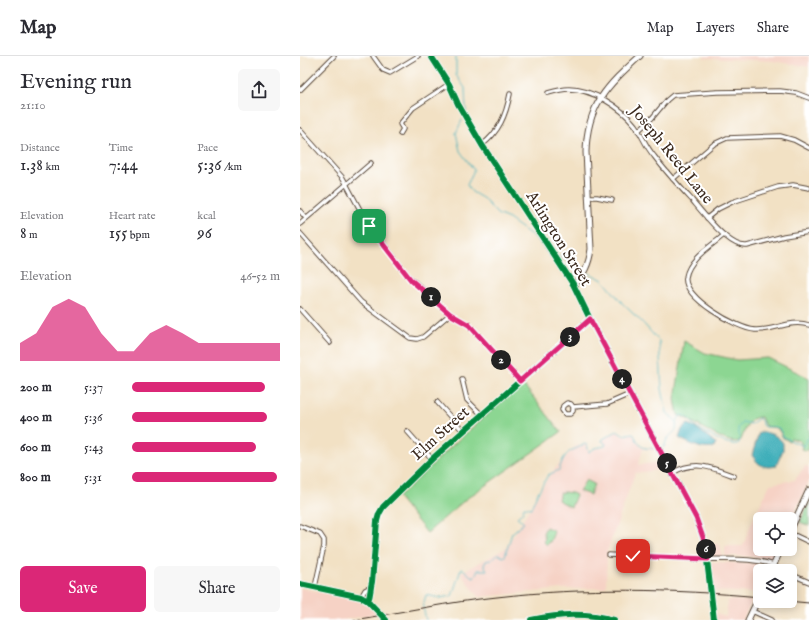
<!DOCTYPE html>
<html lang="en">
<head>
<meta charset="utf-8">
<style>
  body { margin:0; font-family:"IM FELL English",serif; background:#f7f7f7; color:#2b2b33; height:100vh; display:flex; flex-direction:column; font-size:15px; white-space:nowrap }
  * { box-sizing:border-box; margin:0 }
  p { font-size:13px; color:#7c7c81 }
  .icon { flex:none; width:22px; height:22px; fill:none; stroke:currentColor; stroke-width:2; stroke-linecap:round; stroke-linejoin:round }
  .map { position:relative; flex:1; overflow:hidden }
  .panel { display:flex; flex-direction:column; background:#fff; width:300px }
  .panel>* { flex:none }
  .fabs { position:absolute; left:453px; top:456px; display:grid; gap:8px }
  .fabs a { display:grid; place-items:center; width:44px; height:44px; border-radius:6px; background:#fff; box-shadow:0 2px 10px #0003; font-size:20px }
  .pin { position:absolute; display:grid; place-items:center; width:34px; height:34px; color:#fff; margin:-17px; border-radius:8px; box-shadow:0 2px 6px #0006 }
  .km { position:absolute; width:20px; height:20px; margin:-10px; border-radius:50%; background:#222; color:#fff; font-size:11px; line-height:20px; text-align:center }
  .round { display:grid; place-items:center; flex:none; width:42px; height:42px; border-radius:6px; background:#f7f7f7 }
  .head { display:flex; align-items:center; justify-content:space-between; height:68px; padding:0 20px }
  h1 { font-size:22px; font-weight:600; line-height:30px }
  .figures { display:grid; grid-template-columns:repeat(3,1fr); gap:6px; height:68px; padding:4px 20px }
  .figures div { display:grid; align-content:center }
  .figures b { font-size:17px; font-weight:600 }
  .figures small { font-size:11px; font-weight:400 }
  .figures p { font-size:11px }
  .chart { height:112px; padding:8px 20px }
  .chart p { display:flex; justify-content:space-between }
  .chart svg { width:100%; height:72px; margin-top:4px; fill:#db2777; opacity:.7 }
  .primary-button { display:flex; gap:8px; margin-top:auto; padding:8px 20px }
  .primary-button a { flex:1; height:46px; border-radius:6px; background:#db2777; color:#fff; font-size:16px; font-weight:600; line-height:46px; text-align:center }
  .primary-button a+a { background:#f7f7f7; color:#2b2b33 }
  ul { padding:0 20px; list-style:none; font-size:13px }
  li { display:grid; grid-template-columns:64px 48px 1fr; align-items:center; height:30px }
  li i { height:10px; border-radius:5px; background:#db2777 }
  header { display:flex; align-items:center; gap:24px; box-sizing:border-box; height:56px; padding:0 20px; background:#fff; border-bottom:1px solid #e1e1e2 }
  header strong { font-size:19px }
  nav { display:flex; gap:22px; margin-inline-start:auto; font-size:14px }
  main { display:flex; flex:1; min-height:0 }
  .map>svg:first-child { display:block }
  .built { fill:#f6d2c5 }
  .park { fill:#8cd692; stroke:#648058 }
  .water { fill:#3eaeb9; stroke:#3c6c6c }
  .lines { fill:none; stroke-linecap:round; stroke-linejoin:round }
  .stream { stroke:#3eaeb9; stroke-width:1 }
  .street-casing { stroke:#564537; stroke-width:5.5 }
  .secondary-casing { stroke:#564537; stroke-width:7 }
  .street { stroke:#fff; stroke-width:3.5 }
  .secondary { stroke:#fff; stroke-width:5 }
  .rail { stroke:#3b2a1e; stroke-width:1 }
  .cycleway-casing { stroke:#fff; stroke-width:8 }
  .cycleway { stroke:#00873e; stroke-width:6 }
  .route-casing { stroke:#fff; stroke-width:8 }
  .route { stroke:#db2777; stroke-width:5 }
  .labels { text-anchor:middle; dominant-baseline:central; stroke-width:4; stroke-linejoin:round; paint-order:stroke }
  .street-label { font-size:16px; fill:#3b2a1e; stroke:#fff }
</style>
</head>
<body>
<header>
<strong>Map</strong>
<nav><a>Map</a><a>Layers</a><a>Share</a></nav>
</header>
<main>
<section class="panel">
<div class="head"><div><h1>Evening run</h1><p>21:10</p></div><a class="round"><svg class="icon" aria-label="share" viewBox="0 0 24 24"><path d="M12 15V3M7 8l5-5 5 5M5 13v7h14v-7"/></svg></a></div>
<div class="figures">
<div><p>Distance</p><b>1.38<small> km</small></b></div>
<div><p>Time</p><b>7:44</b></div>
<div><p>Pace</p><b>5:36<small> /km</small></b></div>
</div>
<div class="figures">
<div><p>Elevation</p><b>8<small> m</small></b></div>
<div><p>Heart rate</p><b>155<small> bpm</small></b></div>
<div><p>kcal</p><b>96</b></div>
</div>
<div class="chart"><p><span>Elevation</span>46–52 m</p>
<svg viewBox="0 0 160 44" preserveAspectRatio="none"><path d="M0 44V33L10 27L20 11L30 6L40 11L50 27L60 38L70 38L80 27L90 22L100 27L110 33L120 33L130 33L140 33L150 33L160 33V44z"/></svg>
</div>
<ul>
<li><b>200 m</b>5:37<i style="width:90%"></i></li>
<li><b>400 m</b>5:36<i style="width:91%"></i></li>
<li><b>600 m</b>5:43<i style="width:84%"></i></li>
<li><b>800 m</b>5:31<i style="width:98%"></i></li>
</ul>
<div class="primary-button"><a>Save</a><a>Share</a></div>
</section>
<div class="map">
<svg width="509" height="564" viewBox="0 0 509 564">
  <rect width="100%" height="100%" fill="#fff"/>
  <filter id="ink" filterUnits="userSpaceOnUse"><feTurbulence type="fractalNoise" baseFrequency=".025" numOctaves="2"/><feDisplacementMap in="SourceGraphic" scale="8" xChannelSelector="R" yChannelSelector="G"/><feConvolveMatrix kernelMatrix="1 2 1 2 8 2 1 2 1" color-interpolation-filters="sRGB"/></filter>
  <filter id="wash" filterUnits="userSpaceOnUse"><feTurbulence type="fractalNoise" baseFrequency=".012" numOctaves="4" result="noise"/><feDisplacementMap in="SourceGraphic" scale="16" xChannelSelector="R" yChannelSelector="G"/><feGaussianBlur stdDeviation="0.9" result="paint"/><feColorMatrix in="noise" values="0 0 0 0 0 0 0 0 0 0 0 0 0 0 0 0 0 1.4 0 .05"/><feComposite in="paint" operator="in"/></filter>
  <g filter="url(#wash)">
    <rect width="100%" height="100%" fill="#f2e1c4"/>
    <g class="built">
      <path d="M405 0H509V11L472 5 404 2Z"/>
      <path d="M316 376H318L322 380H326L333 377 341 391 355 393 356 395 343 393 338 409 362 406 366 413 335 417 307 496 306 532 263 533 179 541 160 517 206 492 251 417 276 390 286 389 291 396 295 393 306 391 303 385 304 383Z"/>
      <path d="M505 410 509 411V426L490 466V463H460V493H478L472 506 460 502 442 500H425V490H443L451 468 470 428 495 424Z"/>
      <path d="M409 488H419L421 491 422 500H411Z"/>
      <path d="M412 506 453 507 469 511 467 515H460V527L455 537 413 535 411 507Z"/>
      <path d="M0 532 56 543 68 550 76 558 43 564H0Z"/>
      <path d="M428 544 452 545 443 564H416V558L426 561Z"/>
    </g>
    <g class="park">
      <path d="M384 285 405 297 437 304 468 302 509 322V394H505L501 393 502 390 500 385 491 382 489 385 483 382 480 376 477 372 465 370 461 361C447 361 446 373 441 384 429 393 393 363 378 359L375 343Z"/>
      <path d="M222 327 261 376 166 443 127 477 98 441 156 386Z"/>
      <path d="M286 424 294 428 290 439 279 435Z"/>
      <path d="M264 436 272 437 276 439 271 451 258 444 260 437Z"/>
      <path d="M509 447V470L500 466Z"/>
      <path d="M246 471 253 474 254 476 250 486H248L247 489 243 485 245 483 243 477Z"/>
    </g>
    <g class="water">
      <path d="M388 368C392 368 413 384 416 388L414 391C405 396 388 387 379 382L382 373Z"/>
      <path d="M459 376C468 376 478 379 483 387V394L476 410C464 413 458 409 452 399Z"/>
    </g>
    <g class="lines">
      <g class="stream">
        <path d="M156 0V19L165 32 166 57"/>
        <path d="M162 64 156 77 160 95 174 114 167 129 172 136 184 143 197 158 209 163 237 183 251 202H252"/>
        <path d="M258 200H261L280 212"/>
        <path d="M289 217 303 224 323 248 343 267 359 285 362 333 367 357 376 365"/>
        <path d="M362 391H364L367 383 376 374 377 365 380 360 384 359C390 362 393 369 398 372 407 378 430 392 439 387L440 383 438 372 443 366 451 368 459 362 462 366V369L465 371H474L479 372 483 381 503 390 509 381"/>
        <path d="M126 564 123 550 126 539 140 542 152 540 161 513H163L171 520 174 521 178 514H187L184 509 186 505 191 504 198 498 203 501 205 500 212 477 224 467 217 461 222 457 224 451 231 452 236 440 248 419 259 414C262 405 265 396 275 393 279 391 281 391 284 388L287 389 289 396 295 392 305 390 306 388 302 385 303 383 317 375 323 379 333 377C340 389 339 394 357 392"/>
      </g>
    </g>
  </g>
  <g filter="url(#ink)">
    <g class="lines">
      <defs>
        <g id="street">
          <path d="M73 0 83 14 90 17 118 0"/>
          <path d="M0 34 34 0"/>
          <path d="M248 37C255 35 262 33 269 33 292 33 321 51 335 69 342 79 346 91 354 100 366 116 379 130 392 144 402 156 413 170 425 180 431 185 439 191 447 190L484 180 509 176"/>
          <path d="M0 74 43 122 65 163 108 220 150 258 169 269 220 325"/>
          <path d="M338 75 352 62 367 44 373 39 417 36 480 35 496 37 509 42"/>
          <path d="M100 78 103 73 100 68 113 52 149 28"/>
          <path d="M182 89C199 76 206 59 210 38"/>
          <path d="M373 123 414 88 427 82 480 80 494 84 509 92"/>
          <path d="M288 141H297L312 144"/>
          <path d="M0 155 6 162"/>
          <path d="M407 162 418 153 432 146 478 131 493 129 509 132"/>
          <path d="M0 168 71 107"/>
          <path d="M0 177 61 246 110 282 117 283 123 281 150 258"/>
          <path d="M424 179C411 190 389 203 386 221 382 241 437 273 455 274 474 275 490 263 509 269"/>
          <path d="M0 253 30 287"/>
          <path d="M162 323 167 344 182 359"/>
          <path d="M137 346 163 375"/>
          <path d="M273 351V355L270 358H265L262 354 263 350 267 347 271 348 273 351 307 348 330 338"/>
          <path d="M107 375 132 403"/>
          <path d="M372 417C395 404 411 411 434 420"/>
          <path d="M0 470 20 478 24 484V490L15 531"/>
          <path d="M490 477 509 486"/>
          <path d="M309 499C340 500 372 502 404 503 427 504 451 501 474 509"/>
          <path d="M473 510 484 515"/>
          <path d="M490 518 509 526"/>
          <path d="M61 541 65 534 69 532"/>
          <path d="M68 545C71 538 70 533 72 526L77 465 79 458 83 451 132 403 290 263"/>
          <path d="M452 555 472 564"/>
        </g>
        <g id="secondary">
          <path d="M131 0 149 28 158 48 182 89 273 228 290 263 396 462 405 487 414 564"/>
          <path d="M274 230C284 217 289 209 291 193L286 96C287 49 307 30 340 0"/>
          <path d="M490 475 509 434"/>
          <path d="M471 515 481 493"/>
          <path d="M0 528 61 541 68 545 86 564"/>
          <path d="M231 564C261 558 285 556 314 564"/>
          <path d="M448 564 460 539"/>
        </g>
      </defs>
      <use href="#street" class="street-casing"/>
      <use href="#secondary" class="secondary-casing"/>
      <use href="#street" class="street"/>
      <use href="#secondary" class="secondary"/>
      <g class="rail">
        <path d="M487 545 509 547"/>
        <path d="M54 564C102 556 149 546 197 541 284 531 373 533 460 541"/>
      </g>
      <defs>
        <g id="cycleway">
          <path d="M131 0 149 28 158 48 182 89 273 228 290 263 396 462 405 487 414 564"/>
          <path d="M0 528 61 541 68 545 86 564"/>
          <path d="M68 545C71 538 70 533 72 526L77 465 79 458 83 451 132 403 290 263"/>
          <path d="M231 564C261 558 285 556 314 564"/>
        </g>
      </defs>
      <use href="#cycleway" class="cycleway-casing"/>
      <use href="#cycleway" class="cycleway"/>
    </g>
  </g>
  <g class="lines" filter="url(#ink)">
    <defs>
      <path id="route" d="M69 170 111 224 150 258 169 269 220 325 290 263 396 462 405 487 408 503 333 500"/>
    </defs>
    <use href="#route" class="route-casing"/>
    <use href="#route" class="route"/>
  </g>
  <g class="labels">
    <g class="street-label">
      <text transform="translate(371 99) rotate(51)">Joseph Reed Lane</text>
      <text transform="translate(258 183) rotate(58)">Arlington Street</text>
      <text transform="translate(141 378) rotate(-42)">Elm Street</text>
    </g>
  </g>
</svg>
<div class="fabs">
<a><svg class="icon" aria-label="locate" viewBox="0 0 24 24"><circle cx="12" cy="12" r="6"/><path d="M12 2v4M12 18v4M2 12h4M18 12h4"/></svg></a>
<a><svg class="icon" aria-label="layers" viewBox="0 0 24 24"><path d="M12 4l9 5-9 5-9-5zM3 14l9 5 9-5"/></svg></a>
</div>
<div class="pin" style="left:69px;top:170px;background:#1e9e55"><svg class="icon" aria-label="arrive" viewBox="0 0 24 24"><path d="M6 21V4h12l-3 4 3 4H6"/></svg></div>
<div class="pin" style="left:333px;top:500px;background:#d93025"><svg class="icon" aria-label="check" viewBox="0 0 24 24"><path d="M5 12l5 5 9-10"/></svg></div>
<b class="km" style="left:131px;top:241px">1</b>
<b class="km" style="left:201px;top:304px">2</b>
<b class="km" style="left:270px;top:281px">3</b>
<b class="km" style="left:322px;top:323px">4</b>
<b class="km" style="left:367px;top:407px">5</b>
<b class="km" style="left:406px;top:493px">6</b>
</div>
</main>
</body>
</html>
